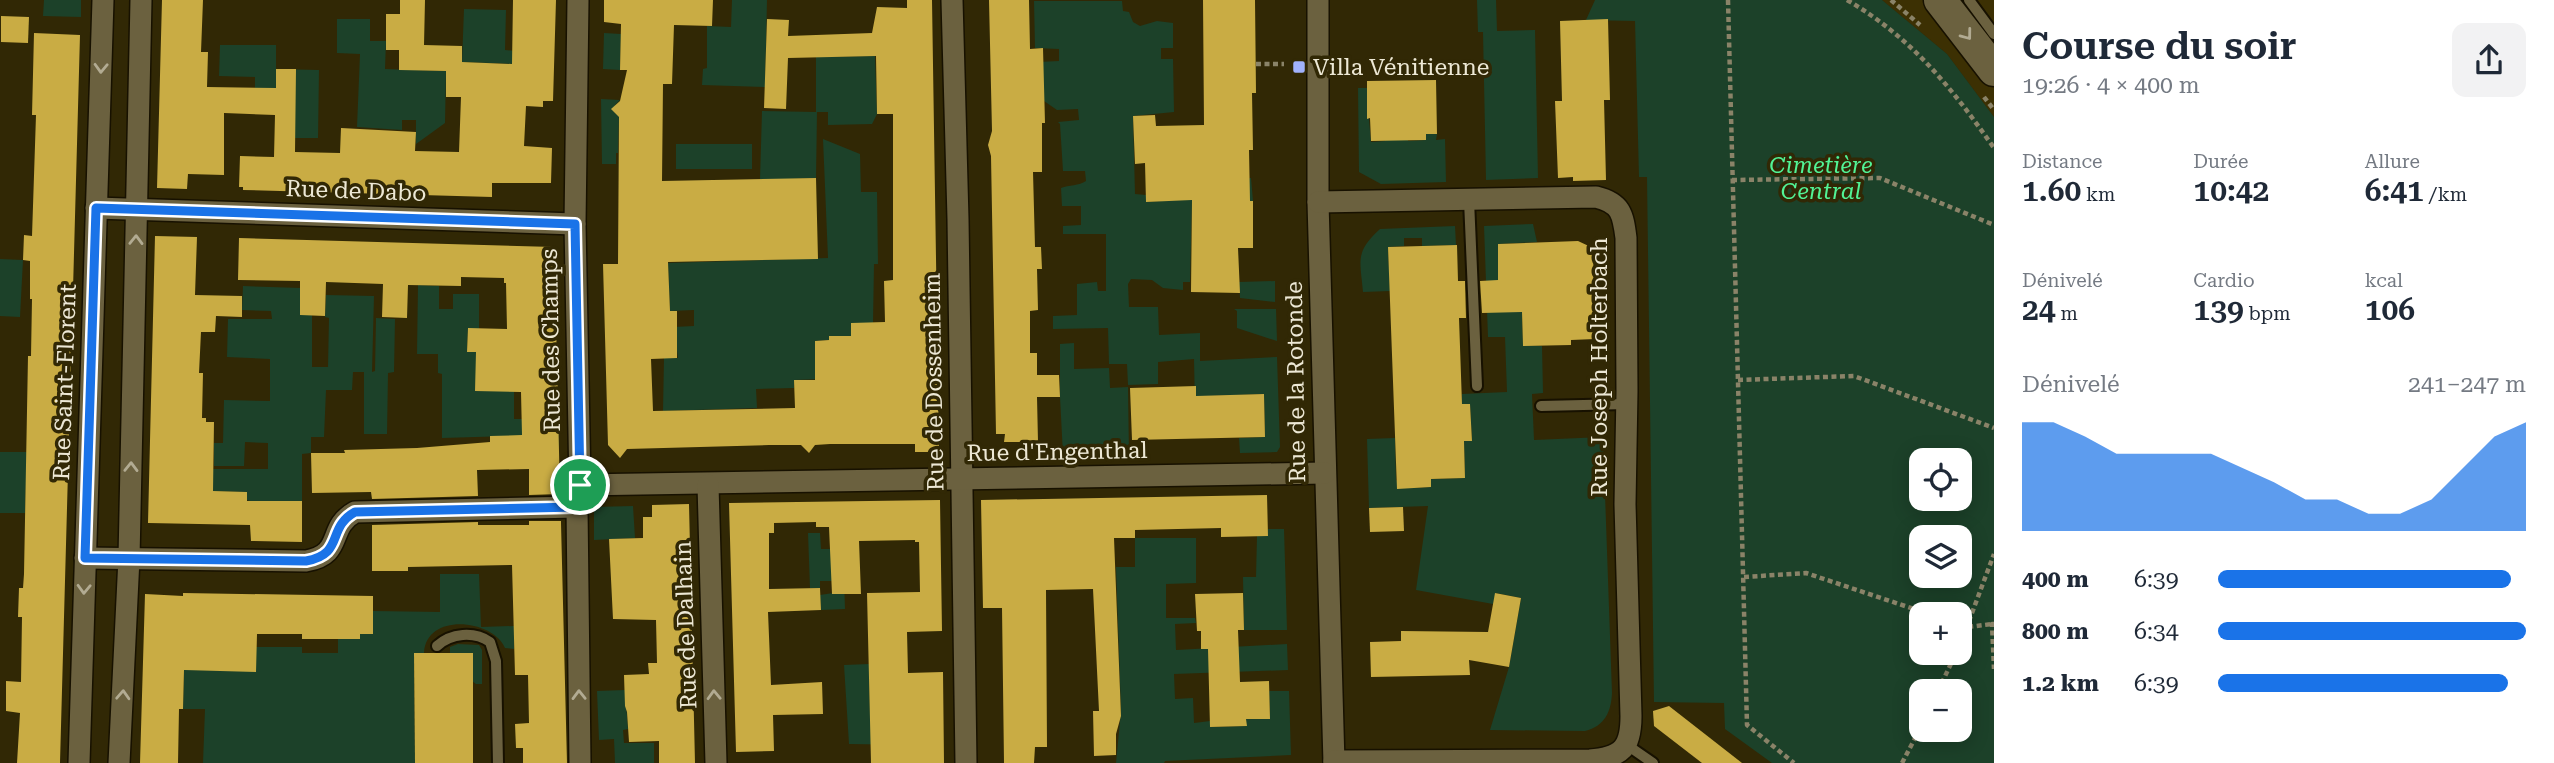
<!DOCTYPE html>
<html lang="fr">
<head>
<meta charset="utf-8">
<style>
  body { margin:0; font-family:"Roboto Serif",serif; background:#f2f2f3; color:#1f2937; height:100vh; display:flex; flex-direction:column; font-size:26px; white-space:nowrap }
  * { box-sizing:border-box; margin:0 }
  p { font-size:23px; color:#747a83 }
  .icon { flex:none; width:38px; height:38px; fill:none; stroke:currentColor; stroke-width:2; stroke-linecap:round; stroke-linejoin:round }
  .map { position:relative; flex:1; overflow:hidden }
  .details { display:flex; flex-direction:column; background:#fff; width:560px }
  .details>* { flex:none }
  .fabs { position:absolute; left:1909px; top:448px; display:grid; gap:14px }
  .fabs a { display:grid; place-items:center; width:63px; height:63px; border-radius:14px; background:#fff; box-shadow:0 4px 18px #0003; font-size:35px }
  .pin { position:absolute; display:grid; place-items:center; width:60px; height:60px; color:#fff; margin:-30px; border:4px solid #fff; border-radius:50%; box-shadow:0 2px 7px #0007 }
  .round { display:grid; place-items:center; flex:none; width:74px; height:74px; border-radius:14px; background:#f2f2f3 }
  .overview { display:flex; align-items:center; justify-content:space-between; height:119px; padding:0 28px }
  h1 { font-size:38px; font-weight:600; line-height:52px }
  .figures { display:grid; grid-template-columns:repeat(3,1fr); gap:10px; height:119px; padding:7px 28px }
  .figures div { display:grid; align-content:center }
  .figures b { font-size:30px; font-weight:600 }
  .figures small { font-size:19px; font-weight:400 }
  .figures p { font-size:19px }
  .chart { height:196px; padding:14px 28px }
  .chart p { display:flex; justify-content:space-between }
  .chart svg { width:100%; height:126px; margin-top:7px; fill:#1a73e8; opacity:.7 }
  ul { padding:0 28px; list-style:none; font-size:23px }
  li { display:grid; grid-template-columns:112px 84px 1fr; align-items:center; height:52px }
  li i { height:18px; border-radius:9px; background:#1a73e8 }
  main { display:flex; flex:1; min-height:0 }
  .map>svg:first-child { display:block }
  .built { fill:#3c3003 }
  .green { fill:#1c4129; fill-rule:evenodd }
  .building { fill:#c9ac44 }
  .lines { fill:none; stroke-linecap:round; stroke-linejoin:round }
  .lane-casing { stroke:#171100; stroke-width:14 }
  .street-casing { stroke:#171100; stroke-width:24 }
  .secondary-casing { stroke:#171100; stroke-width:35 }
  .path { stroke:#8a8368; stroke-width:4.5; stroke-dasharray:5 3.5; stroke-linecap:butt }
  .lane { stroke:#6b613f; stroke-width:10 }
  .street { stroke:#6b613f; stroke-width:21 }
  .secondary { stroke:#6b613f; stroke-width:32 }
  .oneway { stroke:#b2ab92 }
  .route-casing { stroke:#fff; stroke-width:14 }
  .route { stroke:#1a73e8; stroke-width:9 }
  .poi-dot { fill:#a1b2fd; stroke:#312805; stroke-width:2.5 }
  .labels { text-anchor:middle; dominant-baseline:central; stroke-width:7; stroke-linejoin:round; paint-order:stroke }
  .poi-label { font-size:23px; fill:#ede8d5; stroke:#312805; text-anchor:start }
  .park-label { font-size:23px; font-style:italic; fill:#51f395; stroke:#312805 }
  .street-label { font-size:23px; fill:#ede8d5; stroke:#312805 }
</style>
</head>
<body>
<main>
<div class="map">
<svg width="1994" height="763" viewBox="0 0 1994 763">
  <rect width="100%" height="100%" fill="#312805"/>
  <path class="built" d="M1882 0H1994V117L1947 54Z"/>
  <g class="green">
    <path d="M44 0H81V17L43 16Z"/>
    <path d="M732 0H767L765 87 702 85 703 69 707 68V26L731 27Z"/>
    <path d="M1477 0H1496L1497 31 1535 30 1538 178 1486 180 1483 32H1478Z"/>
    <path d="M1595 0H1882L1947 54 1994 117V763H1772L1725 729 1724 703 1654 702 1647 177H1639L1635 21 1586 20ZM1922 460H1960V499H1922ZM1922 537H1960V576H1922ZM1922 614H1960V653H1922ZM1922 691H1960V730H1922Z"/>
    <path d="M1034 1H1122L1123 11 1129 12 1133 22 1140 26 1157 21 1173 23V48H1161V59H1173L1174 112 1133 116 1135 194 1146 195V202L1161 201 1182 179 1251 178 1253 201H1192L1190 282H1183V290L1163 288 1152 280 1131 279 1128 284 1129 307H1158L1159 335 1200 333V361L1277 357 1280 447 1277 452 1240 453 1239 438 1265 437 1264 394 1209 396 1195 407 1194 359 1158 362V384L1128 385 1127 364H1109L1108 328 1053 329V316L1077 315V284L1097 282 1098 291H1106V234H1063V226L1081 225V206H1062L1061 188C1069 185 1079 186 1086 181L1085 171H1063L1060 124 1058 122 1079 120 1078 109 1057 110 1044 101 1038 62 1059 61V49L1035 48Z"/>
    <path d="M464 9 506 10 505 50 518 51V64L462 62Z"/>
    <path d="M337 19H370V41H386L385 69 446 71 445 123 416 144V120H402V130L357 127 360 54 337 53Z"/>
    <path d="M604 33 621 34 620 70 603 69Z"/>
    <path d="M220 45H276V69L319 70 318 138H275L295 120 255 88V77L219 76Z"/>
    <path d="M875 56 877 114 872 124 828 125V112H817L816 178 760 180 762 111 816 112V57Z"/>
    <path d="M1358 88H1371L1367 98 1371 142 1385 141V136L1408 135V141L1426 140V134H1437L1436 140 1445 139 1446 182 1381 184 1359 172Z"/>
    <path d="M601 99 620 100 615 105V113L619 116 618 153H616V164H602Z"/>
    <path d="M823 139 860 154 861 192H877L878 264H874L873 323 852 370 851 336H830L829 340 815 341 821 379 794 380V388L756 389 757 408 663 411 664 358H678L674 327 694 326V310L670 311 668 263 828 258Z"/>
    <rect x="676" y="144" width="76" height="25"/>
    <path d="M1533 224 1537 242 1498 244 1499 312H1522L1523 345 1542 346 1543 393 1532 394 1534 440 1603 437 1612 693C1611 712 1605 726 1585 731L1490 730 1509 667 1521 598 1496 593 1493 604 1416 590 1428 506 1369 508 1367 439 1395 438 1396 480 1413 488 1431 487V479L1465 478 1464 441 1472 440 1470 405 1462 404V394L1507 392 1505 337H1488L1484 226Z"/>
    <path d="M1455 226 1456 245 1422 246V238H1404V246L1388 247 1390 291 1363 292C1360 259 1355 252 1380 229Z"/>
    <path d="M0 259 23 260 20 317 0 316Z"/>
    <path d="M1275 281V302L1240 298 1239 282Z"/>
    <path d="M418 285 439 286V309H453V294H479V329H468L467 351 479 352 475 391H514V419H558L559 448 512 449 511 436 442 438V374L438 373V354H417Z"/>
    <path d="M243 286 301 288 300 315H312V367H328L329 318 325 317 326 295 374 296 372 372 375 371 376 318 395 319 394 372 388 373 387 434H364V372H353L352 390H326L324 437H311V453L302 454V501H250L247 500V492L193 491V469H268V443L245 442 244 466H214V443H223L224 400 270 401V359L227 357 228 319H272L271 311 242 310Z"/>
    <path d="M1276 309 1277 341 1237 328V311L1234 309Z"/>
    <path d="M1074 343V369L1109 368 1110 388 1128 387 1129 455H1063L1060 397V344Z"/>
    <path d="M0 452H27L25 513H0Z"/>
    <path d="M633 506 635 538 594 540V507Z"/>
    <path d="M1268 529H1284L1287 630H1244L1243 577H1256L1257 536H1268Z"/>
    <path d="M808 533H820L821 549H843L845 609 821 610 820 595 833 593V581H820V588H810Z"/>
    <path d="M1135 538H1196V583L1166 584V618H1195L1196 623 1175 624 1176 650 1287 644 1288 670 1174 674 1175 699 1193 698 1194 723 1210 721 1211 727 1246 726V719L1270 718 1269 691H1289L1291 755 1165 761 1164 763H1116L1121 711 1116 567H1135Z"/>
    <path d="M440 574H479L481 627 514 626V649L505 648C493 619 426 612 424 653H414L415 763H203L205 709H183L184 668 243 647H302V653H338V633L345 639H359L360 634 373 633V611L440 612Z"/>
    <path d="M458 644 479 645 482 650V684H476L472 681V653H450V647Z"/>
    <path d="M869 664 870 714 913 713 915 745 849 744 844 665Z"/>
    <path d="M625 690 628 729 623 730 624 743H654V763H615L614 739 599 740 597 691Z"/>
  </g>
  <g class="building">
    <path d="M162 0H203L201 52H208L207 87 276 88V69H296L295 152 340 153 341 128 416 132 415 151 459 152 461 97H446V71L399 70V50H386V14H400V0H425L424 45 462 46V62L512 64 513 0H556L553 101H543V107L526 106 524 146 552 148 551 183H492V197L243 190V187H239L240 156 274 157 275 115 224 113V175L188 174 187 189 157 188Z"/>
    <path d="M604 0H713L712 26 674 25 672 84H663L662 181 816 178 818 259 668 262 670 311H677V358L651 359 653 411 795 408 794 380H815V341L829 340V336H851V323L885 322 884 281 893 280V114H877L876 56 788 58 786 109 764 108 767 19 789 20 788 36 872 33 877 7 907 8V0H932L939 452H915V444H830L815 445 809 453 801 445H769L627 449 620 458 608 445 603 264H618L619 117 611 109 620 101 627 70H620L621 24 604 22Z"/>
    <path d="M989 0H1029L1030 49 1043 48 1045 123H1042V172H1033L1035 247H1041L1042 269H1037L1038 310 1030 311V353H1037V375H1059L1060 397H1037L1038 442H1004L1005 434H996L991 156 988 145 992 131Z"/>
    <path d="M1203 0H1255L1256 93H1252L1253 150H1249L1250 201H1253V248H1238L1240 293 1191 292 1192 200 1146 202 1145 163 1135 164 1133 116 1155 115 1156 126 1204 125Z"/>
    <path d="M1 16 29 17 28 43 1 42Z"/>
    <path d="M1608 19 1610 100H1604L1606 180 1573 181V177L1558 178 1555 101H1562L1560 21Z"/>
    <path d="M34 33 80 35 60 763H17L20 713 6 711V681L21 682 22 617H18L19 588H23L24 574 28 356H31L32 299H30V261L23 260 24 235 32 236 36 115H32Z"/>
    <path d="M1436 80 1437 134H1426V140L1371 141 1370 118 1367 119V81Z"/>
    <path d="M155 236 197 237 195 295 242 296V317L216 316 215 332H201L199 373H203L202 418H206V422H214L213 491 247 492V501H302V542L251 541 250 525 148 523Z"/>
    <path d="M239 238 554 247V323H556L560 494 529 495V469L477 470 478 496 372 499 371 492 312 493 311 453H345L344 450 417 448 490 442V436L522 435 521 392 475 391 476 352H467L468 328 507 329 506 283H504V278L461 277V286L408 285 407 318 382 317 383 284 326 282 325 316 300 315V281L238 280Z"/>
    <path d="M1578 241 1593 248 1595 339 1571 340V345L1523 346 1522 312 1482 313 1480 281 1498 280V244Z"/>
    <path d="M1457 245 1458 281H1465L1466 318H1459L1462 404H1470L1472 441H1464L1465 478 1431 479V487L1397 489 1388 247Z"/>
    <path d="M1196 386V396L1264 394 1265 437 1132 440 1130 388Z"/>
    <path d="M1267 495 1268 536 1221 537V528L1135 530V538H1114L1121 716 1116 734V755L1094 756 1093 711H1099L1093 589 1046 590 1047 747H1035L1034 763H1004L1002 608H983L981 500Z"/>
    <path d="M940 500 942 631 907 632 908 673 943 672 944 763H871L867 593 920 592 919 542H915V540L859 541 861 594H832L829 527H816V522L774 523V533H769V589L820 588 821 610 768 612 771 685 822 682 823 714 773 715 774 751 736 752 729 503Z"/>
    <path d="M689 504 695 763H659V741L629 742 627 712 625 706 624 675 649 674 648 663H657L656 620 613 619 609 539 643 538V517H652V505Z"/>
    <path d="M1403 507 1404 531 1370 532 1369 508Z"/>
    <path d="M529 521H561V523L567 763H523V748H516L515 724 529 723 528 675H515L512 565 408 567V571H372V525L478 522V525H529Z"/>
    <path d="M183 593 373 596V634H360V639H302V634H257L256 672 184 670 183 709H179L178 763H140L145 594 183 596Z"/>
    <path d="M1243 593 1244 630H1238L1240 682 1269 681 1270 719H1246L1247 726 1210 727 1208 649H1201V631H1197L1195 594Z"/>
    <path d="M1495 593 1521 598 1509 667 1469 660 1470 675 1371 677 1370 642 1401 641V631L1488 632Z"/>
    <path d="M414 653H473V763H415Z"/>
    <path d="M1669 706 1742 763H1702L1654 726 1653 711Z"/>
  </g>
  <g class="lines">
    <defs>
      <g id="lane">
        <path d="M1969 0 1994 34"/>
        <path d="M1469 200 1477 386"/>
        <path d="M1541 406 1626 404"/>
        <path d="M437 646C451 633 474 631 490 642L496 661 498 763"/>
        <path d="M1627 745 1653 763"/>
      </g>
      <g id="street">
        <path d="M578 0 575 224 580 485 577 507 580 763"/>
        <path d="M952 0 958 219 966 763"/>
        <path d="M1318 0V202L1334 763"/>
        <path d="M1318 202 1596 197C1621 203 1623 214 1626 238L1627 391 1625 504 1631 716C1631 748 1622 757 1590 760L1334 761"/>
        <path d="M96 208 575 224"/>
        <path d="M580 485 1325 473"/>
        <path d="M708 485 716 763"/>
        <path d="M85 558 306 561C345 554 326 528 355 512L577 507"/>
        <path d="M79 763 103 0"/>
        <path d="M119 763 129 558 141 0"/>
      </g>
      <path id="secondary" d="M1940 0 1994 70"/>
    </defs>
    <use href="#lane" class="lane-casing"/>
    <use href="#street" class="street-casing"/>
    <use href="#secondary" class="secondary-casing"/>
    <g class="path">
      <path d="M1728 0 1747 725 1794 763"/>
      <path d="M1847 0C1912 38 1951 87 1994 148"/>
      <path d="M1891 0 1920 25"/>
      <path d="M1256 64H1284"/>
      <path d="M1984 97 1994 110"/>
      <path d="M1732 180 1880 178 1994 225"/>
      <path d="M1738 380 1854 376 1994 428"/>
      <path d="M1744 577 1806 573 1929 614"/>
      <path d="M1994 624H1992L1994 669"/>
      <path d="M1960 625 1968 627 1992 624"/>
      <path d="M1960 645 1994 554"/>
      <path d="M1938 691 1956 653"/>
      <path d="M1902 763 1922 725"/>
    </g>
    <use href="#lane" class="lane"/>
    <use href="#street" class="street"/>
    <use href="#secondary" class="secondary"/>
  </g>
  <defs><path id="oneway-chevron" d="M-2-3.5L2.5 0L-2 3.5" fill="none" stroke-width="1.6" stroke-linecap="round" stroke-linejoin="round" transform="scale(1.75)"/></defs>
  <g class="oneway">
    <use href="#oneway-chevron" transform="translate(1967 35) rotate(53)"/>
    <use href="#oneway-chevron" transform="translate(101 68) rotate(92)"/>
    <use href="#oneway-chevron" transform="translate(136 240) rotate(-89)"/>
    <use href="#oneway-chevron" transform="translate(131 467) rotate(-89)"/>
    <use href="#oneway-chevron" transform="translate(84 589) rotate(92)"/>
    <use href="#oneway-chevron" transform="translate(123 695) rotate(-87)"/>
    <use href="#oneway-chevron" transform="translate(579 695) rotate(-91)"/>
    <use href="#oneway-chevron" transform="translate(714 695) rotate(-92)"/>
  </g>
  <g class="lines">
    <defs>
      <path id="route" d="M96 208 575 224 580 485 577 507 355 512C326 528 345 554 306 561L85 558Z"/>
    </defs>
    <use href="#route" class="route-casing"/>
    <use href="#route" class="route"/>
  </g>
  <rect class="poi-dot" x="1292" y="60" width="14" height="14" rx="3.5"/>
  <g class="labels">
    <g class="poi-label">
      <text x="1313" y="67">Villa Vénitienne</text>
    </g>
    <g class="park-label">
      <text x="1821" y="165">Cimetière<tspan x="1821" dy="26">Central</tspan></text>
    </g>
    <g class="street-label">
      <text transform="translate(356 191) rotate(2)">Rue de Dabo</text>
      <text transform="translate(551 340) rotate(-91)">Rue des Champs</text>
      <text transform="translate(1599 367) rotate(-90)">Rue Joseph Holterbach</text>
      <text transform="translate(65 382) rotate(-88)">Rue Saint-Florent</text>
      <text transform="translate(934 382) rotate(-91)">Rue de Dossenheim</text>
      <text transform="translate(1296 382) rotate(-91)">Rue de la Rotonde</text>
      <text transform="translate(1057 452) rotate(-1)">Rue d'Engenthal</text>
      <text transform="translate(686 625) rotate(-92)">Rue de Dalhain</text>
    </g>
  </g>
</svg>
<div class="fabs">
<a><svg class="icon" aria-label="locate" viewBox="0 0 24 24"><circle cx="12" cy="12" r="6"/><path d="M12 2v4M12 18v4M2 12h4M18 12h4"/></svg></a>
<a><svg class="icon" aria-label="layers" viewBox="0 0 24 24"><path d="M12 4l9 5-9 5-9-5zM3 14l9 5 9-5"/></svg></a>
<a>+</a>
<a>−</a>
</div>
<div class="pin" style="left:580px;top:485px;background:#1e9e55"><svg class="icon" aria-label="arrive" viewBox="0 0 24 24"><path d="M6 21V4h12l-3 4 3 4H6"/></svg></div>
</div>
<section class="details">
<div class="overview"><div><h1>Course du soir</h1><p>19:26 · 4 × 400 m</p></div><a class="round"><svg class="icon" aria-label="share" viewBox="0 0 24 24"><path d="M12 15V3M7 8l5-5 5 5M5 13v7h14v-7"/></svg></a></div>
<div class="figures">
<div><p>Distance</p><b>1.60<small> km</small></b></div>
<div><p>Durée</p><b>10:42</b></div>
<div><p>Allure</p><b>6:41<small> /km</small></b></div>
</div>
<div class="figures">
<div><p>Dénivelé</p><b>24<small> m</small></b></div>
<div><p>Cardio</p><b>139<small> bpm</small></b></div>
<div><p>kcal</p><b>106</b></div>
</div>
<div class="chart"><p><span>Dénivelé</span>241–247 m</p>
<svg viewBox="0 0 160 44" preserveAspectRatio="none"><path d="M0 44V6L10 6L20 11L30 17L40 17L50 17L60 17L70 22L80 27L90 33L100 33L110 38L120 38L130 33L140 22L150 11L160 6V44z"/></svg>
</div>
<ul>
<li><b>400 m</b>6:39<i style="width:95%"></i></li>
<li><b>800 m</b>6:34<i style="width:100%"></i></li>
<li><b>1.2 km</b>6:39<i style="width:94%"></i></li>
</ul>
</section>
</main>
</body>
</html>
